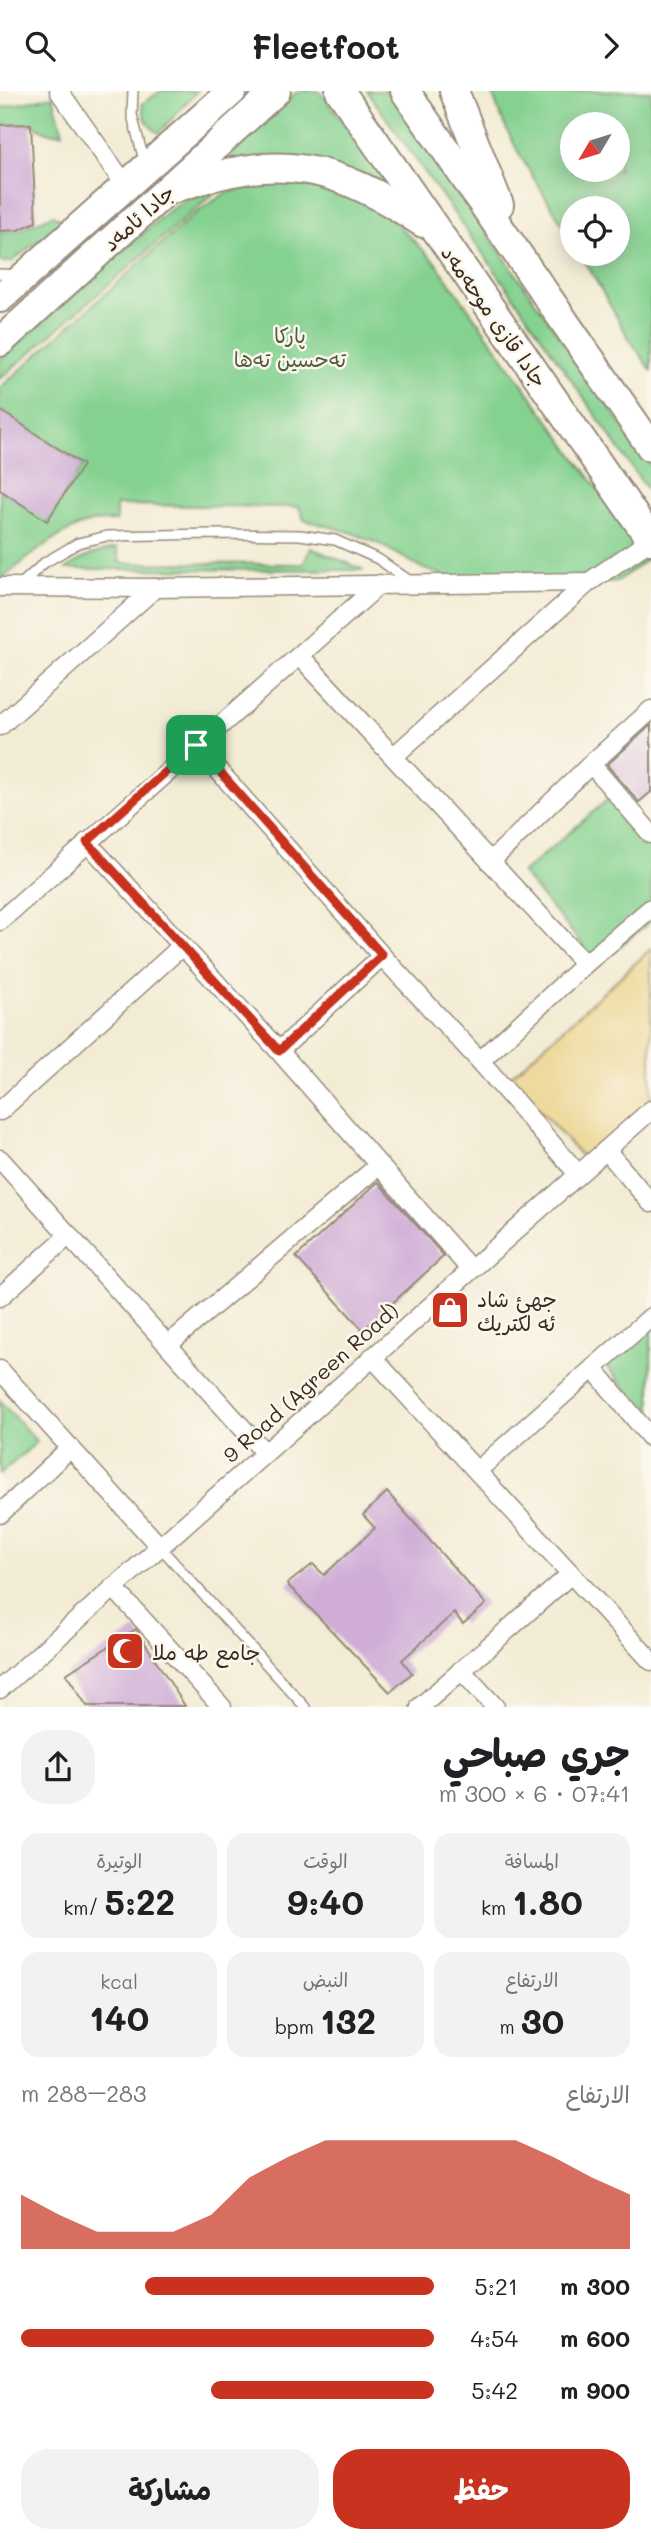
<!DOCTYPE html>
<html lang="ar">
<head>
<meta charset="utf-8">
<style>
  body { margin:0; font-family:Mali,"Playpen Sans Arabic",sans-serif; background:#f2f2f2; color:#202124; direction:rtl; height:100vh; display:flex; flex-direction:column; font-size:26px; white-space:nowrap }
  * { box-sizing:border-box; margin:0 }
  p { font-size:23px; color:#757577 }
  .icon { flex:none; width:38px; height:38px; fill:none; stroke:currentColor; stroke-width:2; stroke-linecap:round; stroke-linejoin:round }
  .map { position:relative; height:1616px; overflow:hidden; direction:ltr }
  .sheet { display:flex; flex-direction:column; background:#fff; flex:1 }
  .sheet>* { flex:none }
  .needle { width:46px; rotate:232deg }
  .buttons { position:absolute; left:560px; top:21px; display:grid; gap:14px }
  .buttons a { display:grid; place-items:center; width:70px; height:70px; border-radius:50%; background:#fff; box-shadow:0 4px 18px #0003; font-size:35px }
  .pin { position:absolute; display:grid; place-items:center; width:60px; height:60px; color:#fff; margin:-30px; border-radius:14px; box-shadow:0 4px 10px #0006 }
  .round { display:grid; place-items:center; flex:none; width:74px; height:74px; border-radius:28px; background:#f2f2f2 }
  .overview { display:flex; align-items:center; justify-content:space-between; height:119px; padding:0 21px }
  h1 { font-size:38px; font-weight:700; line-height:52px }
  .figures { display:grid; grid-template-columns:repeat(3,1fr); gap:10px; height:119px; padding:7px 21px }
  .figures div { display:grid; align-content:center; border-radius:18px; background:#f2f2f2; text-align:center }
  .figures b { font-size:35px; font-weight:700 }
  .figures small { font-size:19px; font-weight:400 }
  .figures p { font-size:19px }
  .chart { height:196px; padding:14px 21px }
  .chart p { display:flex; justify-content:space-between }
  .chart svg { width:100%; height:126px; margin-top:7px; fill:#c8321e; opacity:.7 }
  .button { display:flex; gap:14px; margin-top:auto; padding:14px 21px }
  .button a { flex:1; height:80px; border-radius:28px; background:#c8321e; color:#fff; font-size:28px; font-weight:700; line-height:80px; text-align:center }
  .button a+a { background:#f2f2f2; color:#202124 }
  ul { padding:0 21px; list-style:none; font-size:23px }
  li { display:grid; grid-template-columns:112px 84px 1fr; align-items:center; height:52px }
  li i { height:18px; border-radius:9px; background:#c8321e }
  header { display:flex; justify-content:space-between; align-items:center; height:91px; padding:0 21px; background:#fff; font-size:32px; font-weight:700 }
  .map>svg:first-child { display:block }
  .green { fill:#84d190; stroke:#607e57; stroke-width:2; fill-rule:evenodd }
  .sand { fill:#eeda9e; stroke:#94825e; stroke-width:2 }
  .building { fill:#cfadd7 }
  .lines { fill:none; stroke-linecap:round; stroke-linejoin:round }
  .lane-casing { stroke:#978b7a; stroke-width:12 }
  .street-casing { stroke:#978b7a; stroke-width:21 }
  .primary-casing { stroke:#978b7a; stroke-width:32 }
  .lane { stroke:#fff; stroke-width:9 }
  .street { stroke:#fff; stroke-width:18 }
  .primary { stroke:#fff; stroke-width:28 }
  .route-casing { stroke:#fff; stroke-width:14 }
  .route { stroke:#c8321e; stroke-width:9 }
  .labels { text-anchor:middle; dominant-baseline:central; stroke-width:5; stroke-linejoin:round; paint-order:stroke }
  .street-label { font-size:21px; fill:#3b2a1e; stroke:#fbf7ec }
  .park-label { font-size:21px; fill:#515c40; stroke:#fbf7ec }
  .poi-label { font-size:21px; fill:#3b2a1e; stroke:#fbf7ec; text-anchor:start }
</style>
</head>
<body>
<header><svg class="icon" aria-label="forward" viewBox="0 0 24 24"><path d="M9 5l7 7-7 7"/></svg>Fleetfoot<svg class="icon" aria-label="search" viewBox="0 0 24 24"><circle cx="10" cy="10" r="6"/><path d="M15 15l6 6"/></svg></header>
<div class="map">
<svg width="651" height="1616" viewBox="0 0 651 1616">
  <rect width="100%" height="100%" fill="#fbf7ec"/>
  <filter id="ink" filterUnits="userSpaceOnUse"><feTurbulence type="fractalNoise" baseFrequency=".0143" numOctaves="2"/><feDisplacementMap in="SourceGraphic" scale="14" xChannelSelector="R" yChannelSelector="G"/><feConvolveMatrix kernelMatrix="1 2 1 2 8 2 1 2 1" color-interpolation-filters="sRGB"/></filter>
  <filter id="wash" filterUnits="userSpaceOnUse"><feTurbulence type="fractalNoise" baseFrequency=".00686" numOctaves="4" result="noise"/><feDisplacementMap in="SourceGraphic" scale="28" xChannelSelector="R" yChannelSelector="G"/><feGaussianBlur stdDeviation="1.57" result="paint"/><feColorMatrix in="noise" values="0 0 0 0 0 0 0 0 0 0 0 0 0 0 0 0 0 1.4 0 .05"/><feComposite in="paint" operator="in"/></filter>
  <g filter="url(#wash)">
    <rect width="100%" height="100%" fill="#f3ecd5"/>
    <g class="green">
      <path d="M161 0H197L159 42C147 35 144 27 142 13Z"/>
      <path d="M298 0H319L395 98 213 77Z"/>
      <path d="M367 0H388L419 45 651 375V404L516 209Z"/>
      <path d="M492 0H651V279L628 246 581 163H618V117H572V149C545 103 506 51 492 0ZM572 33H618V79H572Z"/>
      <path d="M53 5 63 42H49L31 33 0 34V17Z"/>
      <path d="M265 92 308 93 350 102 391 127 435 171 648 468 616 491 453 487 424 478 379 453 350 441 304 429 299 416 116 414V430C107 431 96 429 88 432 56 442 29 466 3 487H0V399L47 429 83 374 3 321 0 325V297L197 121 226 102Z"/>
      <path d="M221 96 0 288V269L164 123 189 107Z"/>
      <path d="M53 124 64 130 11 171H0V140L18 139Z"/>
      <path d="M117 457 120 472 303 473 311 457 364 479 66 478C82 466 97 460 117 457Z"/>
      <path d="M613 704 651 749V829L599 873 522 782Z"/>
      <path d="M651 1234V1327L605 1274Z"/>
      <path d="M0 1310 37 1351 0 1383Z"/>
    </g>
    <path class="sand" d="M651 858V1017L589 1074 510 986Z"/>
    <g id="blocks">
      <g class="building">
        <path d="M31 33 36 131 18 139 0 140V34Z"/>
        <path d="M0 319 83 374 47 430 0 399Z"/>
        <path d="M651 634V701L639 711 607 674Z"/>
        <path d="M378 1091 444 1165 363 1239 296 1166Z"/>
        <path d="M387 1401 486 1513 463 1533 454 1522 402 1569 412 1582 390 1601 287 1493 313 1473 324 1484 375 1437 363 1424Z"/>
        <path d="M136 1538 185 1615H87L66 1583Z"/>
      </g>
    </g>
  </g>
  <g filter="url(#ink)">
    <use href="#blocks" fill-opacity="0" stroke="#978b7a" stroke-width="2"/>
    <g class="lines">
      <defs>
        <g id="lane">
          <path d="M133 0 132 24 145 73"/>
          <path d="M0 183 17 184"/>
          <path d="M20 494 44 472 78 452 107 445 213 443 300 444 335 449 378 468 410 490"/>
          <path d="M160 1456 305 1616"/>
        </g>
        <g id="street">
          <path d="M59 0 126 95"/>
          <path d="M0 496 155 497 589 491"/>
          <path d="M300 565 585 873"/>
          <path d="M0 635 155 497"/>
          <path d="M196 654 382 865 480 970 578 1083"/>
          <path d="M394 665 589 491 651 449"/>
          <path d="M591 673 651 743"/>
          <path d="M87 751 279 960 471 1179"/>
          <path d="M490 771 591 673 651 619"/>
          <path d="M0 830 380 493"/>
          <path d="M279 960 382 865"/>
          <path d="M480 970 585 873 651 817"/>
          <path d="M0 1020 182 855"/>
          <path d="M606 1059 651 1112"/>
          <path d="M0 1068 265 1362"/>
          <path d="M0 1206 69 1144"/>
          <path d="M169 1253 379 1074"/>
          <path d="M372 1266 651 1570"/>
          <path d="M593 1277 651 1347"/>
          <path d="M0 1279 160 1456"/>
          <path d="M477 1380 651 1226"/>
          <path d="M0 1423 70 1357"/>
          <path d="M113 1496 222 1616"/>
          <path d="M461 1579 495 1616"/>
          <path d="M0 1598 651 1019"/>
          <path d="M420 1616 571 1483"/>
        </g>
        <g id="primary">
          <path d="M340 0 651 449"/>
          <path d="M405 0 651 356"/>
          <path d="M454 0 499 114"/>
          <path d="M175 97C277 61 335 72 423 132"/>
          <path d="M0 207 232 0"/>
          <path d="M0 251 276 0"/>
        </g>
      </defs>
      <use href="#lane" class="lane-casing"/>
      <use href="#street" class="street-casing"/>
      <use href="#primary" class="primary-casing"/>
      <use href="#lane" class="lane"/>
      <use href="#street" class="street"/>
      <use href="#primary" class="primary"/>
    </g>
  </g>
  <g class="lines" filter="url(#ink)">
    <defs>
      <path id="route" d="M196 654 382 864 279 960 87 751Z"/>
    </defs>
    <use href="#route" class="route-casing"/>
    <use href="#route" class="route"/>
  </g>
  <defs>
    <symbol id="shop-square" viewBox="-11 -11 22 22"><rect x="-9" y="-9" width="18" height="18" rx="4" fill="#c8321e" stroke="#fbf7ec"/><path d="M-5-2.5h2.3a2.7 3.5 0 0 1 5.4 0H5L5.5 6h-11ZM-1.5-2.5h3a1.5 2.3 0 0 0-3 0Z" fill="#fff"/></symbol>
    <symbol id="mosque-square" viewBox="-11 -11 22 22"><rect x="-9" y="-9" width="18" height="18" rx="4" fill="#c8321e" stroke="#fbf7ec"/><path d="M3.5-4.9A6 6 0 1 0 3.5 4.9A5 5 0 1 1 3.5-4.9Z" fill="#fff"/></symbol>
  </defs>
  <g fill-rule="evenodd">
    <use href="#shop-square" x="428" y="1197" width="44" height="44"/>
    <use href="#mosque-square" x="103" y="1538" width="44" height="44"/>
  </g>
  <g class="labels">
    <g class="street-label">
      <text transform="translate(138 126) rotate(-42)">جادا ئامەد</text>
      <text transform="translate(495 225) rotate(55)">جادا قازی موحەمەد</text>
      <text transform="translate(310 1291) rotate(-42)">9 Road (Agreen Road)</text>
    </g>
    <g class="park-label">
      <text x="290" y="243">پارکا<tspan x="290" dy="24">تەحسین تەها</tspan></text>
    </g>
    <g class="poi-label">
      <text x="477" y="1207">جهئ شاد<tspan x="477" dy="24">ئه لكتريك</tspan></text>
      <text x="152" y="1560">جامع طه ملا</text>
    </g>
  </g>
</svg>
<div class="buttons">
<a><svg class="needle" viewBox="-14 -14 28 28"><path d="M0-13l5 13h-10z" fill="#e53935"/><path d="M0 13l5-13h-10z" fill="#757577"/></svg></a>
<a><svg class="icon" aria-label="locate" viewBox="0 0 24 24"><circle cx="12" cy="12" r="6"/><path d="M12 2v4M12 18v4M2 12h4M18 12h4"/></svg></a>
</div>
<div class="pin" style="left:196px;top:654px;background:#1e9e55"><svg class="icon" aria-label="arrive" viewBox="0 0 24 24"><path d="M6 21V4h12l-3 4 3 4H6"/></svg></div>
</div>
<section class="sheet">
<div class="overview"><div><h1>جري صباحي</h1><p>07:41 · 6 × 300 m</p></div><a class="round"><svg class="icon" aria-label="share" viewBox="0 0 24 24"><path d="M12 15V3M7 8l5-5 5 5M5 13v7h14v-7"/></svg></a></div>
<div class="figures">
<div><p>المسافة</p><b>1.80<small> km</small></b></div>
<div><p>الوقت</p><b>9:40</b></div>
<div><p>الوتيرة</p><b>5:22<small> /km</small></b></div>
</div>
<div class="figures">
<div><p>الارتفاع</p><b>30<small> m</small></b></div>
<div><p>النبض</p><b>132<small> bpm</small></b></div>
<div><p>kcal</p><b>140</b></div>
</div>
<div class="chart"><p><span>الارتفاع</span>283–288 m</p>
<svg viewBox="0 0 160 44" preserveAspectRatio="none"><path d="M0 44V25L10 32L20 38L30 38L40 38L50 32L60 19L70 12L80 6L90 6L100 6L110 6L120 6L130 6L140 12L150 19L160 25V44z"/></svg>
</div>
<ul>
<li><b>300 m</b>5:21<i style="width:70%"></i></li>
<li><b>600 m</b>4:54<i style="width:100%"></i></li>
<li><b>900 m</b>5:42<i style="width:54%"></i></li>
</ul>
<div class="button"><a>حفظ</a><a>مشاركة</a></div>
</section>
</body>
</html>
